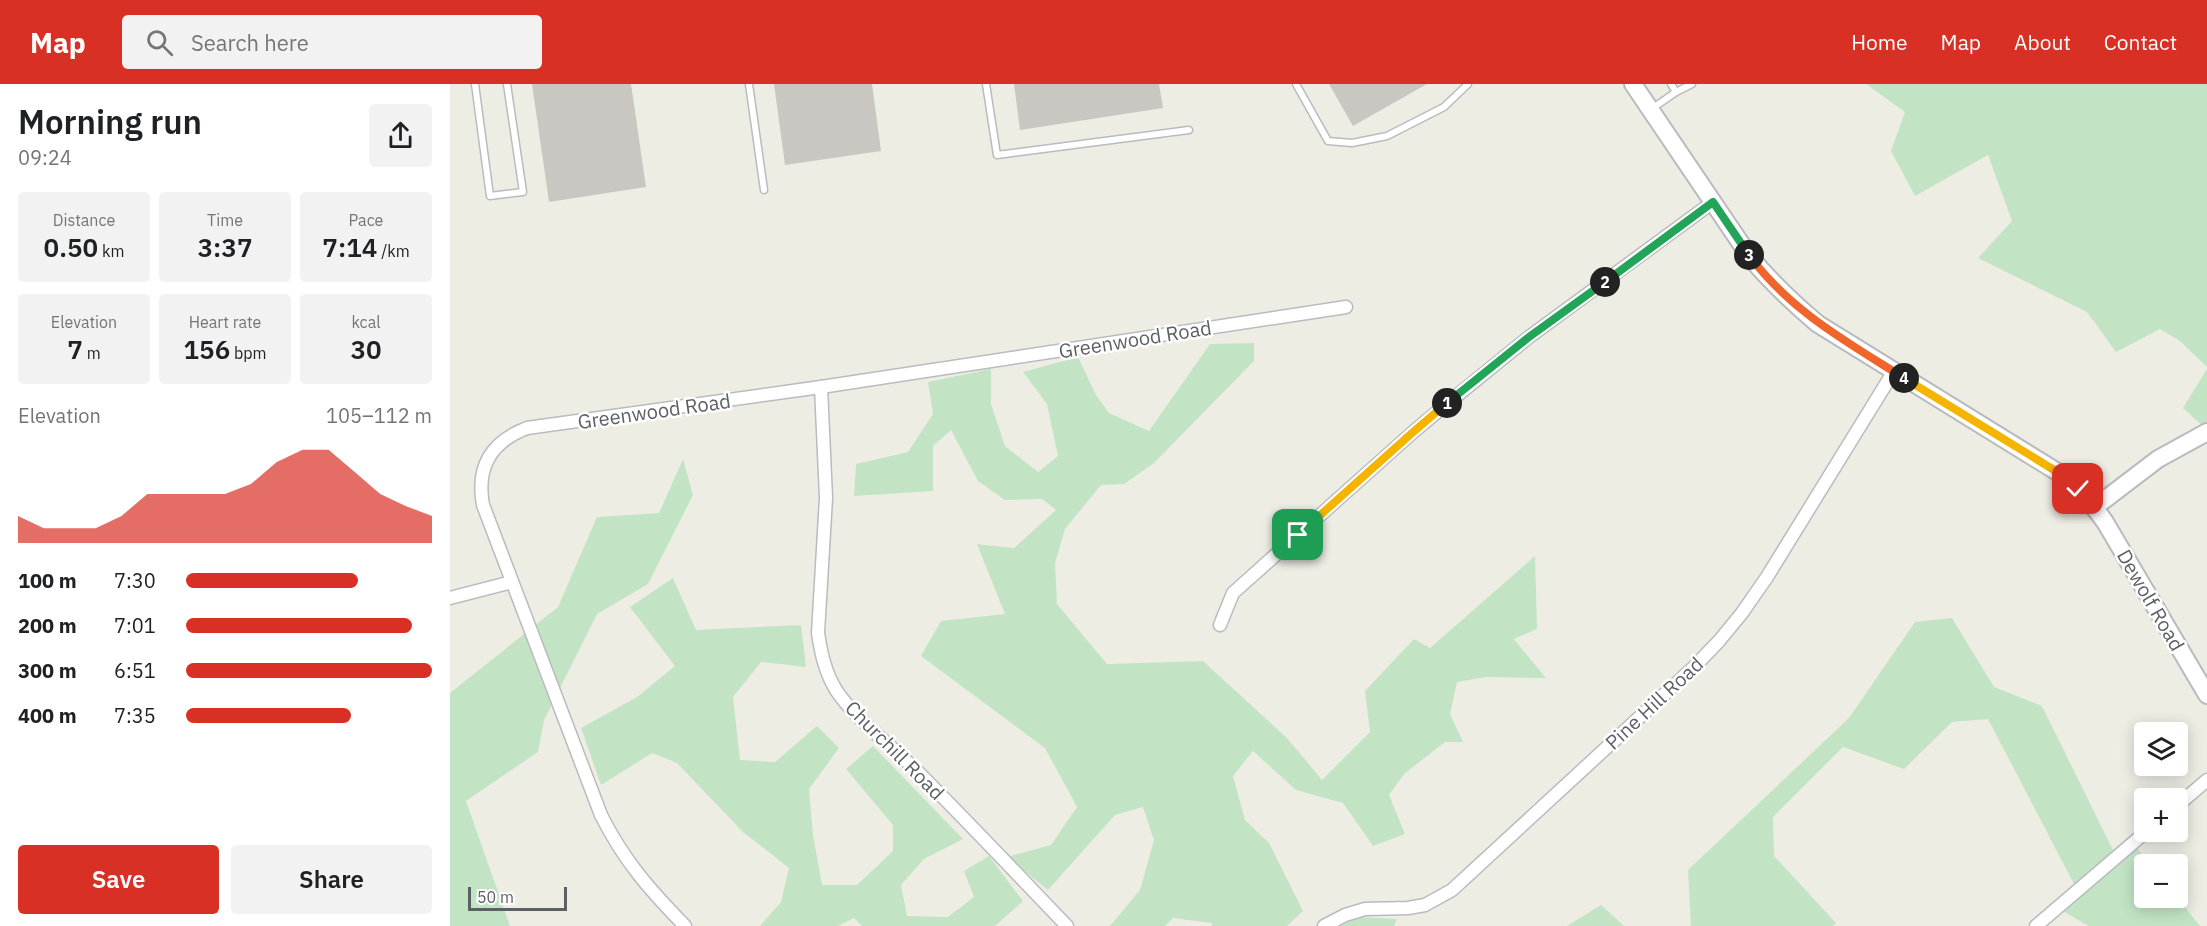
<!DOCTYPE html>
<html lang="en">
<head>
<meta charset="utf-8">
<style>
  body { margin:0; font-family:"IBM Plex Sans",sans-serif; background:#f2f2f2; color:#202124; height:100vh; display:flex; flex-direction:column; font-size:22px; white-space:nowrap }
  * { box-sizing:border-box; margin:0 }
  p { font-size:20px; color:#757577 }
  .icon { flex:none; width:33px; height:33px; fill:none; stroke:currentColor; stroke-width:2; stroke-linecap:round; stroke-linejoin:round }
  .map { position:relative; flex:1; overflow:hidden }
  .side { display:flex; flex-direction:column; background:#fff; width:450px }
  .side>* { flex:none }
  .buttons { position:absolute; left:1684px; top:638px; display:grid; gap:12px }
  .buttons a { display:grid; place-items:center; width:54px; height:54px; border-radius:6px; background:#fff; box-shadow:0 3px 15px #0003; font-size:30px }
  .scale { position:absolute; left:18px; bottom:15px; width:99px; box-sizing:border-box; padding-left:6px; border:3px solid #5c5f64; border-top:0; font-size:16px; line-height:21px; white-space:nowrap; color:#5c5f64; -webkit-text-stroke:4px #fff; paint-order:stroke }
  .pin { position:absolute; display:grid; place-items:center; width:51px; height:51px; color:#fff; margin:-26px; border-radius:12px; box-shadow:0 3px 9px #0006 }
  .km { position:absolute; width:30px; height:30px; margin:-15px; border-radius:50%; background:#222; color:#fff; font-size:16px; line-height:30px; text-align:center }
  .round { display:grid; place-items:center; flex:none; width:63px; height:63px; border-radius:6px; background:#f2f2f2 }
  .headline { display:flex; align-items:center; justify-content:space-between; height:102px; padding:0 18px }
  h1 { font-size:33px; font-weight:600; line-height:45px }
  .stats { display:grid; grid-template-columns:repeat(3,1fr); gap:9px; height:102px; padding:6px 18px }
  .stats div { display:grid; align-content:center; border-radius:6px; background:#f2f2f2; text-align:center }
  .stats b { font-size:26px; font-weight:600 }
  .stats small { font-size:16px; font-weight:400 }
  .stats p { font-size:16px }
  .chart { height:168px; padding:12px 18px }
  .chart p { display:flex; justify-content:space-between }
  .chart svg { width:100%; height:108px; margin-top:6px; fill:#d93025; opacity:.7 }
  .action { display:flex; gap:12px; margin-top:auto; padding:12px 18px }
  .action a { flex:1; height:69px; border-radius:6px; background:#d93025; color:#fff; font-size:24px; font-weight:600; line-height:69px; text-align:center }
  .action a+a { background:#f2f2f2; color:#202124 }
  ul { padding:0 18px; list-style:none; font-size:20px }
  li { display:grid; grid-template-columns:96px 72px 1fr; align-items:center; height:45px }
  li i { height:15px; border-radius:8px; background:#d93025 }
  header { display:flex; align-items:center; gap:36px; box-sizing:border-box; height:84px; padding:0 30px; background:#d93025; color:#fff }
  header strong { font-size:28px }
  nav { display:flex; gap:33px; margin-inline-start:auto; font-size:21px }
  .search { width:420px; height:54px; background:#f2f2f2; display:flex; align-items:center; gap:15px; box-sizing:border-box; padding:0 21px; border-radius:6px; color:#757577; font-size:22px }
  main { display:flex; flex:1; min-height:0 }
  .map>svg:first-child { display:block }
  .green { fill:#c2e4c5 }
  .building { fill:#cac7c2 }
  .lines { fill:none; stroke-linecap:round; stroke-linejoin:round }
  .lane-casing { stroke:#b9bbc0; stroke-width:9 }
  .street-casing { stroke:#b9bbc0; stroke-width:15 }
  .secondary-casing { stroke:#b8babf; stroke-width:20 }
  .lane { stroke:#fff; stroke-width:6 }
  .street { stroke:#fff; stroke-width:12 }
  .secondary { stroke:#fff; stroke-width:16 }
  .split-1-casing { stroke:#fff; stroke-width:12 }
  .split-2-casing { stroke:#fff; stroke-width:12 }
  .split-3-casing { stroke:#fff; stroke-width:12 }
  .split-4-casing { stroke:#fff; stroke-width:12 }
  .split-5-casing { stroke:#fff; stroke-width:12 }
  .split-1 { stroke:#f5b400; stroke-width:8 }
  .split-2 { stroke:#22a559; stroke-width:8 }
  .split-3 { stroke:#22a559; stroke-width:8 }
  .split-4 { stroke:#f0652b; stroke-width:8 }
  .split-5 { stroke:#f5b400; stroke-width:8 }
  .labels { text-anchor:middle; dominant-baseline:central; stroke-width:5; stroke-linejoin:round; paint-order:stroke }
  .street-label { font-size:20px; fill:#5c5f64; stroke:#fff }
</style>
</head>
<body>
<header>
<strong>Map</strong>
<div class="search"><svg class="icon" aria-label="search" viewBox="0 0 24 24"><circle cx="10" cy="10" r="6"/><path d="M15 15l6 6"/></svg>Search here</div>
<nav><a>Home</a><a>Map</a><a>About</a><a>Contact</a></nav>
</header>
<main>
<section class="side">
<div class="headline"><div><h1>Morning run</h1><p>09:24</p></div><a class="round"><svg class="icon" aria-label="share" viewBox="0 0 24 24"><path d="M12 15V3M7 8l5-5 5 5M5 13v7h14v-7"/></svg></a></div>
<div class="stats">
<div><p>Distance</p><b>0.50<small> km</small></b></div>
<div><p>Time</p><b>3:37</b></div>
<div><p>Pace</p><b>7:14<small> /km</small></b></div>
</div>
<div class="stats">
<div><p>Elevation</p><b>7<small> m</small></b></div>
<div><p>Heart rate</p><b>156<small> bpm</small></b></div>
<div><p>kcal</p><b>30</b></div>
</div>
<div class="chart"><p><span>Elevation</span>105–112 m</p>
<svg viewBox="0 0 160 44" preserveAspectRatio="none"><path d="M0 44V33L10 38L20 38L30 38L40 33L50 24L60 24L70 24L80 24L90 20L100 11L110 6L120 6L130 15L140 24L150 29L160 33V44z"/></svg>
</div>
<ul>
<li><b>100 m</b>7:30<i style="width:70%"></i></li>
<li><b>200 m</b>7:01<i style="width:92%"></i></li>
<li><b>300 m</b>6:51<i style="width:100%"></i></li>
<li><b>400 m</b>7:35<i style="width:67%"></i></li>
</ul>
<div class="action"><a>Save</a><a>Share</a></div>
</section>
<div class="map">
<svg width="1757" height="842" viewBox="0 0 1757 842">
  <rect width="100%" height="100%" fill="#eeede4"/>
  <g class="green">
    <path d="M1416 0H1757V283L1730 257 1710 245 1666 268 1637 228 1528 174 1562 137 1538 71 1465 112 1441 67 1455 28Z"/>
    <path d="M804 259V277L704 379 674 400 651 401 615 445 605 479 607 520 657 580 753 577 837 654 872 696 920 648 915 607 964 555 980 564 1085 472 1087 545 1064 555 1096 594 1037 593 1007 598 1000 630 1013 658H995L954 690 939 711 955 750 923 762 893 719 846 706 803 667 783 692 795 736 819 759 853 827 837 842H762V839L723 834 715 842H660L690 806 704 756 693 723 665 731 598 806 557 773 601 761 627 723 595 664 471 572 491 537 555 530 527 460 564 464 606 426 592 415 555 416 528 397 501 346 483 362V407L404 412 406 380 458 368 483 330 478 298 541 285V320L555 362 588 388 608 372 597 320 573 288 628 273 646 311 659 329 699 347 760 260Z"/>
    <path d="M1757 285V346L1733 324Z"/>
    <path d="M233 375 243 411 198 500 147 530 94 636 88 668 16 717 60 842H0V609L108 523 147 433 209 429Z"/>
    <path d="M223 494 246 546 351 541 356 583 311 578 283 613 290 676 325 678 367 642 389 664 359 705 363 751 372 801H407L443 767V741L396 685 423 662 513 755 474 775 451 801 457 832 498 833 524 813 514 787 539 772 573 817 545 842H412L404 834 388 842H310L331 818 339 784 293 748 227 679 202 669 151 701 131 644 187 613 225 582 180 523Z"/>
    <path d="M1502 534 1544 603 1592 622 1663 766 1678 753 1700 780H1695V813H1727L1750 842H1639L1600 820 1625 802 1538 635 1502 638 1454 685 1393 663 1323 733 1324 772 1386 839 1383 842H1241L1238 786 1399 634 1465 538Z"/>
    <path d="M1151 821 1174 842H1117Z"/>
    <path d="M907 833 947 835 944 842H891Z"/>
  </g>
  <g class="building">
    <path d="M82 0H181L196 103 99 118Z"/>
    <path d="M324 0H422L431 67 335 81Z"/>
    <path d="M564 0H709L713 24 570 46Z"/>
    <path d="M879 0H977L903 42Z"/>
  </g>
  <g class="lines">
    <defs>
      <g id="lane">
        <path d="M25 0 40 112 73 108 57 0"/>
        <path d="M299 0 314 106"/>
        <path d="M536 0 547 71 739 46"/>
        <path d="M846 0 878 57 902 59 937 52 994 23 1018 0"/>
        <path d="M1221 0 1226 8 1242 0"/>
        <path d="M1200 26 1226 8"/>
      </g>
      <g id="street">
        <path d="M371 303 376 414 368 549C371 569 375 588 386 606 404 634 445 665 470 690 520 740 568 791 617 842"/>
        <path d="M0 514 62 498"/>
        <path d="M770 541 783 509 962 349 993 323 1079 253 1263 118"/>
        <path d="M1728 721 1757 696"/>
        <path d="M235 842C200 806 174 777 151 731L33 421C26 383 41 358 77 344L371 303 896 223"/>
        <path d="M874 842 895 831 915 825 958 824 975 821 1002 806 1244 583 1269 557 1292 529 1317 493 1444 287"/>
        <path d="M1586 842 1697 747"/>
      </g>
      <g id="secondary">
        <path d="M1183 0 1300 173C1321 198 1343 219 1368 240L1609 389C1627 404 1642 419 1655 438L1757 611"/>
        <path d="M1645 423 1708 375 1757 348"/>
      </g>
    </defs>
    <use href="#lane" class="lane-casing"/>
    <use href="#street" class="street-casing"/>
    <use href="#secondary" class="secondary-casing"/>
    <use href="#lane" class="lane"/>
    <use href="#street" class="street"/>
    <use href="#secondary" class="secondary"/>
  </g>
  <g class="lines">
    <defs>
      <path id="split-1" d="M848 451 962 349 997 319"/>
      <path id="split-2" d="M997 319 1079 253 1155 198"/>
      <path id="split-3" d="M1155 198 1263 118 1299 171"/>
      <path id="split-4" d="M1299 171C1339 226 1397 258 1454 294"/>
      <path id="split-5" d="M1454 294 1609 389 1628 405"/>
    </defs>
    <use href="#split-1" class="split-1-casing"/>
    <use href="#split-2" class="split-2-casing"/>
    <use href="#split-3" class="split-3-casing"/>
    <use href="#split-4" class="split-4-casing"/>
    <use href="#split-5" class="split-5-casing"/>
    <use href="#split-1" class="split-1"/>
    <use href="#split-2" class="split-2"/>
    <use href="#split-3" class="split-3"/>
    <use href="#split-4" class="split-4"/>
    <use href="#split-5" class="split-5"/>
  </g>
  <g class="labels">
    <g class="street-label">
      <text transform="translate(685 255) rotate(-9)">Greenwood Road</text>
      <text transform="translate(204 327) rotate(-8)">Greenwood Road</text>
      <text transform="translate(1701 516) rotate(60)">Dewolf Road</text>
      <text transform="translate(1204 619) rotate(-43)">Pine Hill Road</text>
      <text transform="translate(445 666) rotate(45)">Churchill Road</text>
    </g>
  </g>
</svg>
<div class="buttons">
<a><svg class="icon" aria-label="layers" viewBox="0 0 24 24"><path d="M12 4l9 5-9 5-9-5zM3 14l9 5 9-5"/></svg></a>
<a>+</a>
<a>−</a>
</div>
<div class="scale">50 m</div>
<div class="pin" style="left:848px;top:451px;background:#1e9e55"><svg class="icon" aria-label="arrive" viewBox="0 0 24 24"><path d="M6 21V4h12l-3 4 3 4H6"/></svg></div>
<div class="pin" style="left:1628px;top:405px;background:#d93025"><svg class="icon" aria-label="check" viewBox="0 0 24 24"><path d="M5 12l5 5 9-10"/></svg></div>
<b class="km" style="left:997px;top:319px">1</b>
<b class="km" style="left:1155px;top:198px">2</b>
<b class="km" style="left:1299px;top:171px">3</b>
<b class="km" style="left:1454px;top:294px">4</b>
</div>
</main>
</body>
</html>
